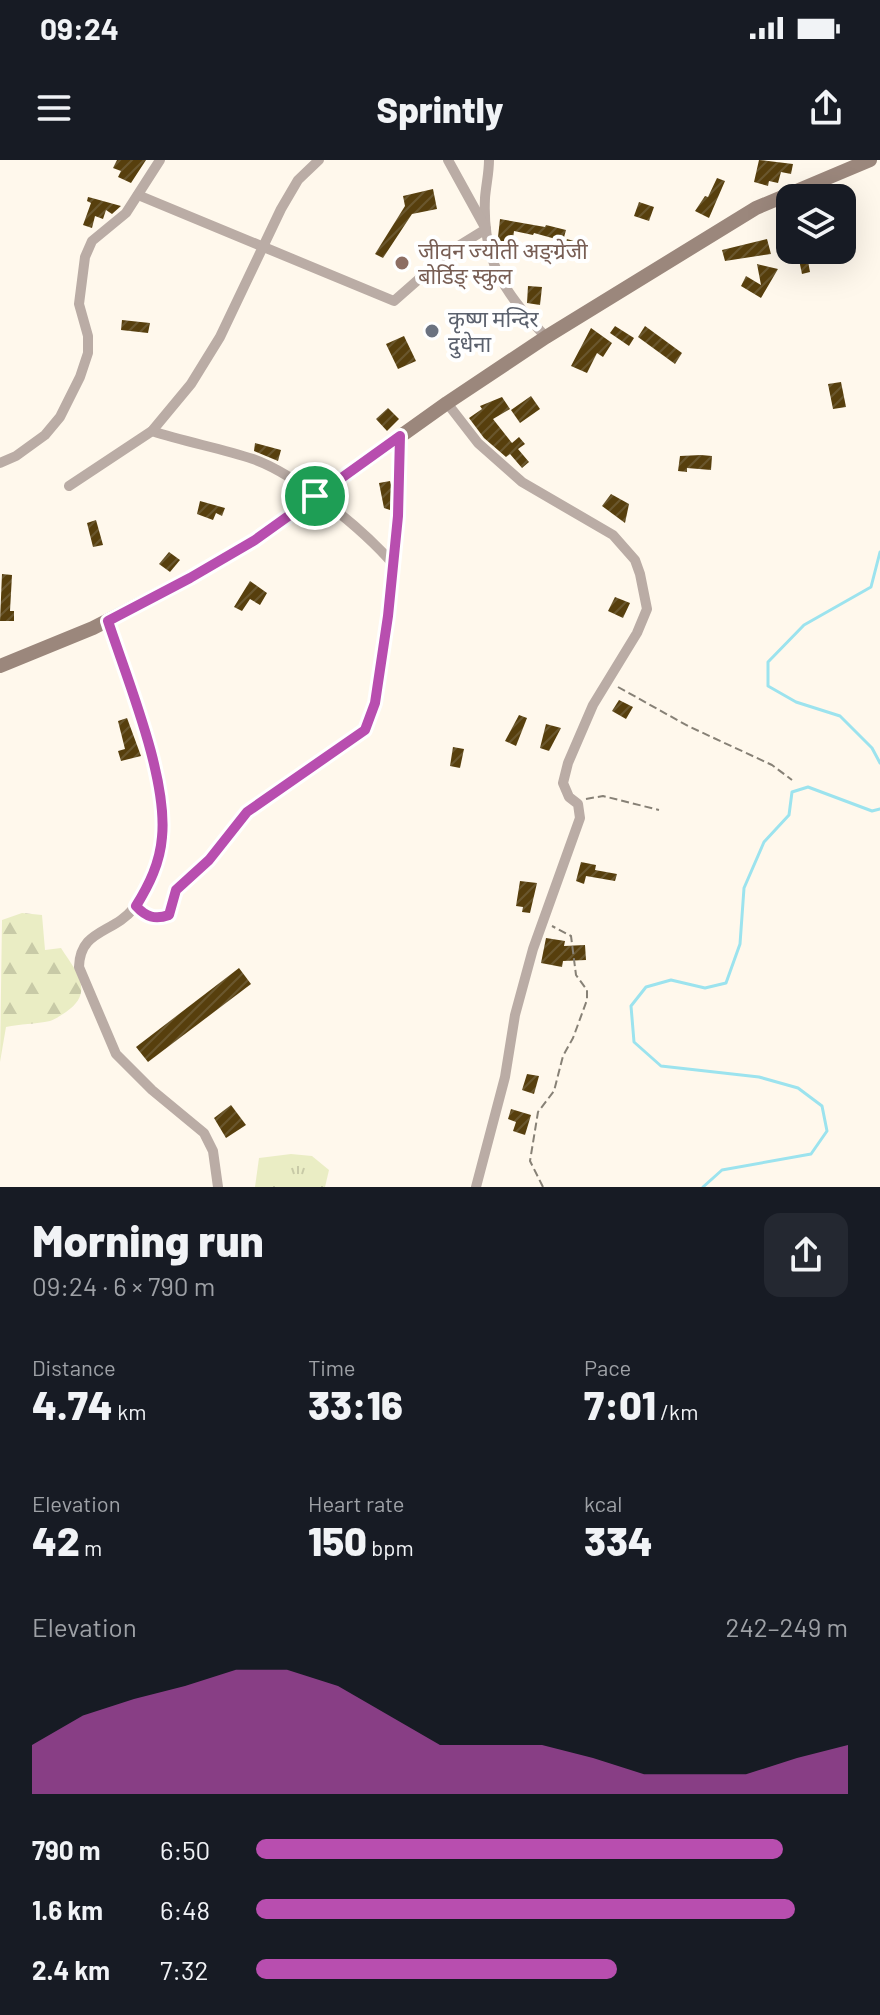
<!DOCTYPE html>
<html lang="en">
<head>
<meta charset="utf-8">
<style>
  body { margin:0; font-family:Barlow,"Noto Sans Devanagari",sans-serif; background:#242831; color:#f1f3f6; height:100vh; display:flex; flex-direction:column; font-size:30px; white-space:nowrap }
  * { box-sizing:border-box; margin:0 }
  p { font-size:26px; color:#9ea1a6 }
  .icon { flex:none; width:44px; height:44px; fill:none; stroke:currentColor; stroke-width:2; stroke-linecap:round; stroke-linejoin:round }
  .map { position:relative; height:1027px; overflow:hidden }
  .sheet { display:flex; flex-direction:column; background:#171b24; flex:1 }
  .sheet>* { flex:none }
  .tools { position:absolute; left:776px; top:24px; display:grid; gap:16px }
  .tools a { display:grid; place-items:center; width:80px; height:80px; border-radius:16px; background:#171b24; box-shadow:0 8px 32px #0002; font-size:40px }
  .pin { position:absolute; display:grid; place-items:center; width:68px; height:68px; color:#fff; margin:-34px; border:4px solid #fff; border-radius:50%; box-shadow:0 2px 8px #0007 }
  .round { display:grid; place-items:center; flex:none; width:84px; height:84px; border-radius:16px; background:#242831 }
  .head { display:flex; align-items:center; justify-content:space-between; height:136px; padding:0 32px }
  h1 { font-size:44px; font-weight:800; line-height:60px }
  .figures { display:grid; grid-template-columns:repeat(3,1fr); gap:12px; height:136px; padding:8px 32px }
  .figures div { display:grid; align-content:center }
  .figures b { font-size:40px; font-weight:800 }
  .figures small { font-size:22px; font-weight:400 }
  .figures p { font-size:22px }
  .chart { height:224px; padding:16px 32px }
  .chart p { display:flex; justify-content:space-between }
  .chart svg { width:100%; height:144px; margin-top:8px; fill:#b84eaf; opacity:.7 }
  ul { padding:0 32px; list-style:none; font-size:26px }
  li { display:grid; grid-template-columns:128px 96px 1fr; align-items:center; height:60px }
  li i { height:20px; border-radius:10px; background:#b84eaf }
  .status { display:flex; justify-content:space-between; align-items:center; height:56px; padding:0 40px; background:#171b24; direction:ltr }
  .status svg { height:22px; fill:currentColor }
  header { display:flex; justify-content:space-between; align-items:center; height:104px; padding:0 32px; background:#171b24; font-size:36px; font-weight:800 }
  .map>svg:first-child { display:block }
  .grass { fill:url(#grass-tufts) }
  .forest { fill:url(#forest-firs) }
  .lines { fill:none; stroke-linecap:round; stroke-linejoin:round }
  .stream { stroke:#9ce3ee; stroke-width:3 }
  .building { fill:url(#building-hatch) }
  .path { stroke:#878176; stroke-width:2; stroke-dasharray:8 4; stroke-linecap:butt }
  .street { stroke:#baaca5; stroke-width:10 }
  .secondary { stroke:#9b877c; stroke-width:14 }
  .route-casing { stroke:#fff; stroke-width:16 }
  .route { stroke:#b84eaf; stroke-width:10 }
  .education-dot { fill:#8d6e63; stroke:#fff; stroke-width:3 }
  .worship-dot { fill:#6b7280; stroke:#fff; stroke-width:3 }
  .labels { text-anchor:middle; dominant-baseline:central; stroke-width:8; stroke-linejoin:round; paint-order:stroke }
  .education-label { font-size:22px; fill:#785e54; stroke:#fff; text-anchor:start }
  .worship-label { font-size:22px; fill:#5b616d; stroke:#fff; text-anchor:start }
</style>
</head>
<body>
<div class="status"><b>09:24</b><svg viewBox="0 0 49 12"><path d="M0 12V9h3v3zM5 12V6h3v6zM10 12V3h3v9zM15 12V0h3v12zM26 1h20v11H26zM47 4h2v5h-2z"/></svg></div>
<header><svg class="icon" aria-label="menu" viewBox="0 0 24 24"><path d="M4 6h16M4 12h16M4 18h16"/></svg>Sprintly<svg class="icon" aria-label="share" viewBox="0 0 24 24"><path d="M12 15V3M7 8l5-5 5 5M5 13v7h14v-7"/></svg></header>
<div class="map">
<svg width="880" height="1027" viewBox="0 0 880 1027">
  <defs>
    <pattern id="grass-tufts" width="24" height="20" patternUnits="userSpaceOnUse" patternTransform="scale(2)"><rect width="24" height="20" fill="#eaedc4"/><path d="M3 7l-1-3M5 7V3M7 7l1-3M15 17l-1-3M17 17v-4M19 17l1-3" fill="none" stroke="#c8caa7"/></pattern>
    <pattern id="forest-firs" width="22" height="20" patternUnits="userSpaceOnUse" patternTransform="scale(2)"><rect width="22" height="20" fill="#eaedc4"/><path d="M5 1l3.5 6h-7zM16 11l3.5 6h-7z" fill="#c8caa7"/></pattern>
    <pattern id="building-hatch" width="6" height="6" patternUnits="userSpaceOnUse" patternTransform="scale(2)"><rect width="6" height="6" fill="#573f0d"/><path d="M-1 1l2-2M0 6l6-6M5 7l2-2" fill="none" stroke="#6a572e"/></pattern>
  </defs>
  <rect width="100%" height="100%" fill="#fff8ec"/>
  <path class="grass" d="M291 994 312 996 329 1010 325 1027H255L259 998Z"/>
  <path class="forest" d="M22 753 42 755 45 790 61 788C75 810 96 832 66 852 61 855 56 859 50 861 36 864 20 864 6 867L0 902 2 760Z"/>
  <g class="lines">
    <g class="stream">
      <path d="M880 392 871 427 804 465 768 502V526L796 542 840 556 872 588 880 603"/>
      <path d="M703 1027 722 1010 811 994 827 971 822 946 798 928 759 917 661 906 634 882 631 846 646 827 671 820 705 828 726 823 740 784 744 728 764 682 789 655 792 632 808 627 872 651 880 649"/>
    </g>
  </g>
  <g class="building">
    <path d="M117 0H146L131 23 118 17 121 11 113 8Z"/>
    <path d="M759 0 793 4 791 14 781 12 778 23 769 21 768 26 754 22Z"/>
    <path d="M717 18 725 21 709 58 695 51 705 36 708 37Z"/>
    <path d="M433 29 437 49 412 54 383 98 375 94 405 46 403 36Z"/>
    <path d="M88 37 92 38 121 46 112 54 106 50 103 59 95 56 92 68 83 65 91 43 87 41Z"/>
    <path d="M639 42 654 47 649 61 634 56Z"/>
    <path d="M500 59 545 67 546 65 566 70 563 81 534 73 533 75 514 71 512 88 497 86Z"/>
    <path d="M567 79 587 85 584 95 564 88Z"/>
    <path d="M767 79 771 94 725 101 722 90Z"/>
    <path d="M797 90H806L810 112 802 114Z"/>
    <path d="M757 104 778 109 761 138 741 126 746 116 761 125Z"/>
    <path d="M528 126 542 127 540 145 527 143Z"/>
    <path d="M122 160 150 163 148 173 121 170Z"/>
    <path d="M615 166 634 178 629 186 610 173Z"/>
    <path d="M645 166 682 193 675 204 638 177Z"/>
    <path d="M591 168 612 183 603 197 597 193 587 213 571 206Z"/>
    <path d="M404 176 416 201 398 209 386 184Z"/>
    <path d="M841 222 846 247 833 249 828 224Z"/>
    <path d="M531 236 540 249 520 263 511 250Z"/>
    <path d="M502 237 510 249 493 259 512 283 519 277 525 284 518 289 529 302 522 308 510 294 506 297 484 278 469 258 482 249 480 246Z"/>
    <path d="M388 248 399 259 387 271 376 259Z"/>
    <path d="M255 283 281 290 278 301 254 291Z"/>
    <path d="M701 295 712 296 711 310 687 308V312L678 311 680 296Z"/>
    <path d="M390 321 391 325 390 350 384 348 379 323Z"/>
    <path d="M611 334 629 344 625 363 602 346Z"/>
    <path d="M200 341 225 348 222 356 216 353 213 360 197 354Z"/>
    <path d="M96 360 103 385 93 387 87 363Z"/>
    <path d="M169 392 180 400 170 412 159 404Z"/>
    <path d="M2 414 12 415 10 451H14V461H0Z"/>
    <path d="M250 421 267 433 260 445 250 439 242 451 234 447Z"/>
    <path d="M615 437 630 443 623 458 608 451Z"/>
    <path d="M619 540 633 547 626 559 612 551Z"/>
    <path d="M519 555 527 558 516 586 505 581Z"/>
    <path d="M127 558 141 596 121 601 118 591 125 589 118 561Z"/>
    <path d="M546 564 561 568 549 591 540 588Z"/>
    <path d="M453 587 464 589 460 608 450 606Z"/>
    <path d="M581 702 596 705 595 710 617 714 615 721 586 716 584 724 576 721Z"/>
    <path d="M520 721 537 723 530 753 522 752 523 747 516 746Z"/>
    <path d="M546 778 565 781 564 786 585 785 586 800 563 801 562 807 541 803Z"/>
    <path d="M239 808 251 824 148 902 136 887Z"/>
    <path d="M527 914 539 916 534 934 522 930Z"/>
    <path d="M231 945 246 965 226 978 214 958Z"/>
    <path d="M511 949 531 955 525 975 513 971 516 962 508 959Z"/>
  </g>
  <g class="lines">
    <g class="path">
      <path d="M618 527 688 566 772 605 792 620"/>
      <path d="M586 639 603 636 659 650"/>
      <path d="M543 1027 530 1001 538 952 554 931 563 896 573 878 587 840V830L576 815 571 776 552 766"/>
    </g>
    <g class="street">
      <path d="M489 0C489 13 486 25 485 38 482 101 504 133 546 177"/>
      <path d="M138 35 394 141 452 90 486 69 448 0"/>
      <path d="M447 243 478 283 522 322 613 375 635 400 640 414 647 449 637 473 593 545 568 603 563 623 569 637 578 644 580 658 533 789 515 855 505 917 476 1027"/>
      <path d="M152 271C185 282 220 288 253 299 296 314 364 370 394 405"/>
      <path d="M0 303 16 296 45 275 60 257 80 217 88 193V176L79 144 85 97 92 81 126 53 160 0"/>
      <path d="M69 326 152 271 191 224 220 177 281 49 298 20 319 0"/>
      <path d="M108 461C135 544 196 671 134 748 113 774 80 769 79 807L116 894 152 930 204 973 213 991 218 1027"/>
      <path d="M136 746 152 758 169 755 176 730 209 700 247 652 365 570 375 543 388 456 398 356 400 276"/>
    </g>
    <path class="secondary" d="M0 506 93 468 190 418 255 380 447 243 546 177 756 48 870 0"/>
  </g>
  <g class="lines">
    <defs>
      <path id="route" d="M400 276 398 356 388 456 375 543 365 570 247 652 209 700 176 730 169 755C155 760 146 757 136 746 149 725 160 703 162 677 168 618 127 519 108 461L190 418 255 380Z"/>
    </defs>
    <use href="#route" class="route-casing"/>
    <use href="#route" class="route"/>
  </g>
  <circle class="education-dot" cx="402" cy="103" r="8"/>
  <circle class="worship-dot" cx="432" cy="171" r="8"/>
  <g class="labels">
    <g class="education-label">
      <text x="418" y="90">जीवन ज्योती अङ्ग्रेजी<tspan x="418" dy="25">बोर्डिङ् स्कुल</tspan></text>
    </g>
    <g class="worship-label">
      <text x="448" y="158">कृष्ण मन्दिर<tspan x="448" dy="25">दुधेना</tspan></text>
    </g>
  </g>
</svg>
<div class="tools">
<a><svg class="icon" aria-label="layers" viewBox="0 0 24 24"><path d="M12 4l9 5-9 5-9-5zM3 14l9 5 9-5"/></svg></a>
</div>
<div class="pin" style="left:315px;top:336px;background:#1e9e55"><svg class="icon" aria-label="arrive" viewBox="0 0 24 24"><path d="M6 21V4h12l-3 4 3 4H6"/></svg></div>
</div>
<section class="sheet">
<div class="head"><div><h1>Morning run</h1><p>09:24 · 6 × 790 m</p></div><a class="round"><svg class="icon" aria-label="share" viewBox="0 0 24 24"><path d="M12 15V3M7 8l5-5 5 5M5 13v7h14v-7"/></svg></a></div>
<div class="figures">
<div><p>Distance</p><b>4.74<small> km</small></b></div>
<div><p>Time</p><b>33:16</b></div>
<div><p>Pace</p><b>7:01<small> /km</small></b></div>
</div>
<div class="figures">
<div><p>Elevation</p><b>42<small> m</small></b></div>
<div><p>Heart rate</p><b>150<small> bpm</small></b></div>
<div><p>kcal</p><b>334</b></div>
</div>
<div class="chart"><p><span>Elevation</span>242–249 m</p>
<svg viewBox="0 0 160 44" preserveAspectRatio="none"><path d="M0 44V29L10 20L20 15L30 11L40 6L50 6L60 11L70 20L80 29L90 29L100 29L110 33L120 38L130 38L140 38L150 33L160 29V44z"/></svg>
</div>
<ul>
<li><b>790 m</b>6:50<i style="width:89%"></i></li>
<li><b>1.6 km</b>6:48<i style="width:91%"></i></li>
<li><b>2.4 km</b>7:32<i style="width:61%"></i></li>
</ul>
</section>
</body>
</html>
